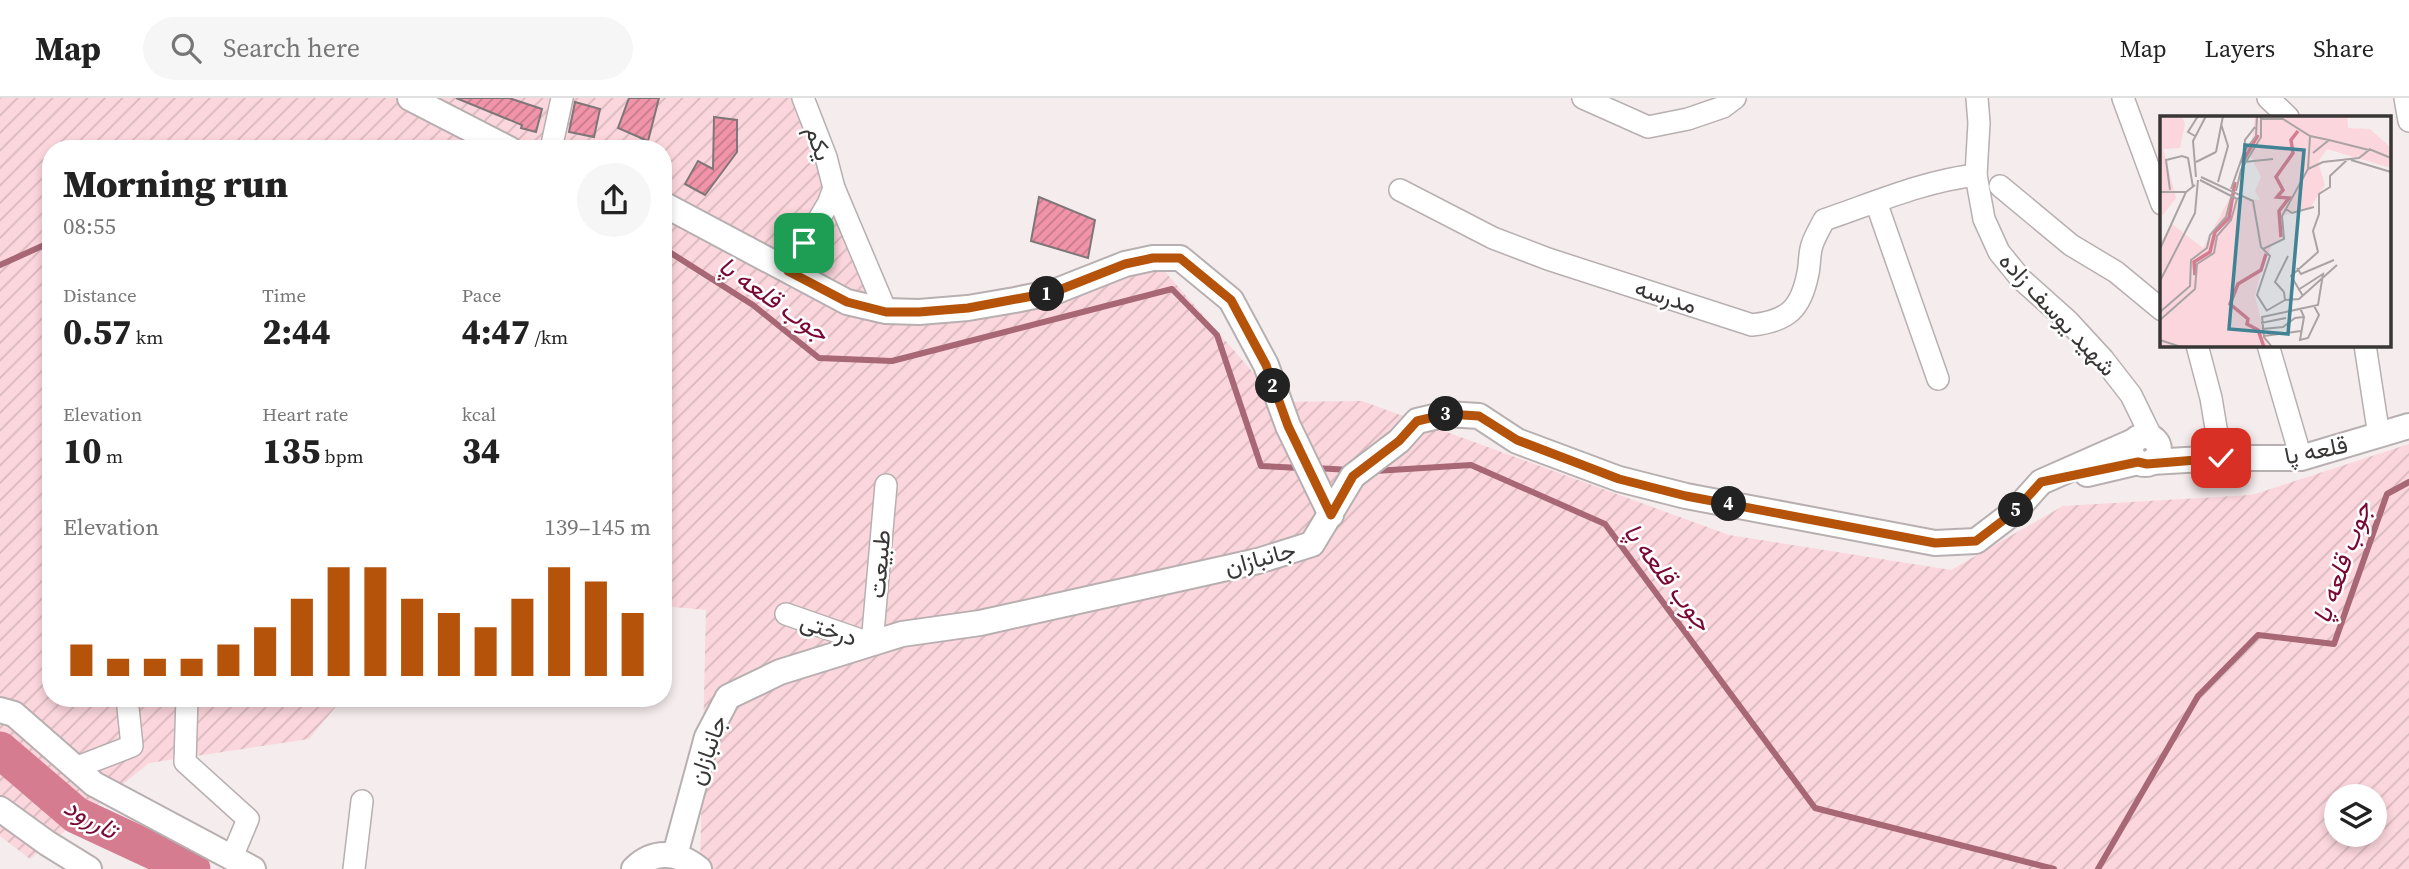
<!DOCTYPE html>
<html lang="en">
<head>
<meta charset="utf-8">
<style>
  body { margin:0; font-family:"Source Serif 4",Vazirmatn,serif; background:#f6f6f6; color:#222; height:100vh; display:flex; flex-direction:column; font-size:26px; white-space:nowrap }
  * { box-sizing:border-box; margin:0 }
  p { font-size:23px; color:#767676 }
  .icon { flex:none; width:38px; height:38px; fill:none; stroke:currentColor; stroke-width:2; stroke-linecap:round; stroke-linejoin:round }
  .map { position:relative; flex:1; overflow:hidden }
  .panel { position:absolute; left:42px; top:42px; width:630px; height:567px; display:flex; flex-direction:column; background:#fff; border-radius:28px; box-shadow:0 4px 10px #0003 }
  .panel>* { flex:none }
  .buttons { position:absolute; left:2324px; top:686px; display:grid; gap:14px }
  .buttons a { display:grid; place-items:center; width:63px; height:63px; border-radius:50%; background:#fff; box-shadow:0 4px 10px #0003; font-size:35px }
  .pin { position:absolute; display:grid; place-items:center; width:60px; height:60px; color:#fff; margin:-30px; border-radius:14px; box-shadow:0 4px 10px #0006 }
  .km { position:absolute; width:35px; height:35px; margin:-18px; border-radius:50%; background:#222; color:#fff; font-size:19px; line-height:35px; text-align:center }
  .round { display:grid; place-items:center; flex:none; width:74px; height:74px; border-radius:37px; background:#f6f6f6 }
  .summary { display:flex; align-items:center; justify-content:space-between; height:119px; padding:0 21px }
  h1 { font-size:38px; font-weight:800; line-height:52px }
  .metrics { display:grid; grid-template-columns:repeat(3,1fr); gap:10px; height:119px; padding:7px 21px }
  .metrics div { display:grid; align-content:center }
  .metrics b { font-size:35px; font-weight:800 }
  .metrics small { font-size:19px; font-weight:400 }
  .metrics p { font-size:19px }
  .chart { height:196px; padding:14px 21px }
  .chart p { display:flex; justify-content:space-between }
  .chart svg { width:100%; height:126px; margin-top:7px; stroke:#b45309; stroke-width:6 }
  header { display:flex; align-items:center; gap:42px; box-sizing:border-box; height:98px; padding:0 35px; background:#fff; border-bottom:2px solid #e0e0e0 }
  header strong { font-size:33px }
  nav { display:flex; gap:38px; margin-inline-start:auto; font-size:24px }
  .search { width:490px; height:63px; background:#f6f6f6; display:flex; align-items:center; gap:18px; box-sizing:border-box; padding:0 24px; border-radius:38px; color:#767676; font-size:26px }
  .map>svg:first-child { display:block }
  .garden { fill:url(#garden-furrows); fill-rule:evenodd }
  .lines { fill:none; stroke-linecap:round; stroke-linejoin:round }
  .stream { stroke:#a76775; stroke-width:6 }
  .river { stroke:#d67c90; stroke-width:37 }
  .building { fill:url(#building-hatch); stroke:#7e7678; stroke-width:2 }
  .minor-casing { stroke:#b8afb1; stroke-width:24 }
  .tertiary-casing { stroke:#b8afb1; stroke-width:28 }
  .minor { stroke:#fff; stroke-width:21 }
  .tertiary { stroke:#fff; stroke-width:24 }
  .route-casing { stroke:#fff; stroke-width:14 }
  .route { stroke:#b45309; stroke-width:9 }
  .labels { text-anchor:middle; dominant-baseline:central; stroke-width:5; stroke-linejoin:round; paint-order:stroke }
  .street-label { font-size:24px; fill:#393636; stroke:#fff }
  .water-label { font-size:26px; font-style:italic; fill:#790835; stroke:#fff }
  .inset-river { fill:none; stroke:#d67c90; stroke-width:3.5 }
  .inset-road { fill:none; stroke:#aaa3a4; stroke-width:2 }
  .view { fill:#418394; fill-opacity:0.15; stroke:#418394; stroke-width:3.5 }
  .inset-edge { fill:none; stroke:#393636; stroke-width:3.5 }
</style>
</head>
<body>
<header>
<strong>Map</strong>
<div class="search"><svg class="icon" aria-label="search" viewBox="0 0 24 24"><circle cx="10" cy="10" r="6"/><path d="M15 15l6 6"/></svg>Search here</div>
<nav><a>Map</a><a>Layers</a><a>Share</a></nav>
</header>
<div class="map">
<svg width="2409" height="771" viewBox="0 0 2409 771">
  <defs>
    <pattern id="garden-furrows" width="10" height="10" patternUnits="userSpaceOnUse" patternTransform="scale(1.75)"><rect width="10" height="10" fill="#fbd6dc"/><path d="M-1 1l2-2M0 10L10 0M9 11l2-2" fill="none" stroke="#d8b8bd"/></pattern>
    <pattern id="building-hatch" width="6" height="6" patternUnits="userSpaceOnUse" patternTransform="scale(1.75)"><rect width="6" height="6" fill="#f194a9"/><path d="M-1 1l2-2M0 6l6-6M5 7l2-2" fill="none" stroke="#c47a8a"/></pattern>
  </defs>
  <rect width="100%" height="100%" fill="#f5eced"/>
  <path class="garden" d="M0 0H805L887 213 1153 160 1279 304 1362 303 1729 437 1951 472 2063 408 2252 397 2409 346V771H700L706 512 663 508V51H51V600H343L309 641 149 665 30 761 0 738ZM2336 698H2375V737H2336Z"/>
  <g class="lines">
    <g class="stream">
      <path d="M663 150 753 207 819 260 892 263 1172 191 1217 237 1261 368 1301 370"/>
      <path d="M0 167 51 144"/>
      <path d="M1315 370 1350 372"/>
      <path d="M1375 373 1471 367 1605 426 1815 710 2054 771"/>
      <path d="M2098 771 2198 598 2258 537 2334 546 2387 396 2409 384"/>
    </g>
    <path class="river" d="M0 652 76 717 192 771"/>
  </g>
  <g class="building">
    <path d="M456 0H509L542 11 536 34 521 30 522 27Z"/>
    <path d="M629 0H659L648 43 618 30Z"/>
    <path d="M575 4 600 11 594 39 569 34Z"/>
    <path d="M714 19 737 22V54L705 97 685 86 698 63 713 71Z"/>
    <path d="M1039 99 1095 122 1088 160 1031 143Z"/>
  </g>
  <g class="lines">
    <defs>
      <g id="minor">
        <path d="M1583 0 1648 29 1688 21 1723 9 1735 0"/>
        <path d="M2123 0 2162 106"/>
        <path d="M2268 0 2288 19"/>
        <path d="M2405 0 2409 23"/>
        <path d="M551 51 562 0"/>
        <path d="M1976 77 1979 25 1977 0"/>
        <path d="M2000 88 2071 147 2116 174 2162 212"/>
        <path d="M834 90 886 213"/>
        <path d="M1400 92 1493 140 1548 161 1752 227C1788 223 1801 211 1808 175 1810 166 1809 156 1812 147 1815 138 1820 130 1824 122 1874 105 1924 83 1976 77L1984 121 1999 154 2021 181 2068 223 2103 261 2131 297 2152 340"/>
        <path d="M1876 104 1938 281"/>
        <path d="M788 173 828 106 834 90 826 59 803 0"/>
        <path d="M2197 247 2211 300 2221 360"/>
        <path d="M2268 247 2301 360"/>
        <path d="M2365 247 2379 338"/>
        <path d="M786 516 872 546 886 387"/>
        <path d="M187 600 185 664 248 721 232 759"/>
        <path d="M75 670 132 648 127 600"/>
        <path d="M354 771 362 703"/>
      </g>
      <g id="tertiary">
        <path d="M410 0 509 51"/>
        <path d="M663 106 847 204 886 213 919 214 968 210 1015 202 1054 194 1125 166 1153 160H1180L1231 202 1266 267 1288 328 1331 417"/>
        <circle cx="2145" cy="352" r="14"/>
        <path d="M2151 364 2221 360H2301L2409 328"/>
        <path d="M2087 376 2138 364"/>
        <path d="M0 612 14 616 94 686 253 771"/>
        <path d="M0 711 47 745 89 771"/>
        <path d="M675 757 707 639 728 599 780 574 902 536 980 525 1258 463 1312 446 1353 378 1399 343 1417 323 1447 316 1479 318 1517 343 1619 381 1686 398 1935 445 1976 443 2014 414 2041 384 2134 343"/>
        <path d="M634 771C654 751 679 754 699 771"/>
      </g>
    </defs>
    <use href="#minor" class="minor-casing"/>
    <use href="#tertiary" class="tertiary-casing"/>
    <use href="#minor" class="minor"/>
    <use href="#tertiary" class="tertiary"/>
  </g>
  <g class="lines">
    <defs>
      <path id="route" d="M804 145 788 173 847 204 886 214H919L968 210 1054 194 1125 166 1153 160H1180L1231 202 1266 267 1288 328 1331 417 1353 378 1399 343 1417 323 1447 316 1479 318 1517 342 1619 381 1686 398 1935 445 1976 443 2014 414 2041 384 2138 364 2147 366 2221 360"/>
    </defs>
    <use href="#route" class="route-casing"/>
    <use href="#route" class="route"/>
  </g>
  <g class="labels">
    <g class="street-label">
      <text transform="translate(819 45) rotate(71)">یکم</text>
      <text transform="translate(1666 198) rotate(18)">مدرسه</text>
      <text transform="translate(2058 216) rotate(47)">شهید یوسف زاده</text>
      <text transform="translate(2316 352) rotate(-11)">قلعه پا</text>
      <text transform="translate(1260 460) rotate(-15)">جانبازان</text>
      <text transform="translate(879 466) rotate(-85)">طبیعت</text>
      <text transform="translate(829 531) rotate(19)">درختی</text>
      <text transform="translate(707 652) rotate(-70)">جانبازان</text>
    </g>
    <g class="water-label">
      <text transform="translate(774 201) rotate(35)">جوب قلعه پا</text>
      <text transform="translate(2342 464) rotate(-70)">جوب قلعه پا</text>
      <text transform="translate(1668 479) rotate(53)">جوب قلعه پا</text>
      <text transform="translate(91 720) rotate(30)">تاررود</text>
    </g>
  </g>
  <g transform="translate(2160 18)">
    <rect width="231" height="231" fill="#f5eced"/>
    <path d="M0 0H22L25 8 20 32 3 33 16 82 0 103ZM95 0H187L188 12 210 13 231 32V52L167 33 158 46 165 69 150 92 122 100 124 121 112 129 99 163 95 180 108 231H0V127L12 108 43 132 70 81 100 84 95 75 101 61 86 31 92 24Z" fill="#fbd6dc"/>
    <path class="inset-river" d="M82 47 98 19M121 121 119 95 129 82 117 81 123 74 116 61 133 37 131 24 138 15M35 159 34 146 50 136 55 116 69 102 75 66M104 231 98 214 87 208 88 203 70 188 78 168 101 154 106 138"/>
    <path class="inset-road" d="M101 3H123L150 20 169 24 153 37M35 20 28 16 38 0M209 33 231 42M56 36 63 0M84 36 85 24 95 11M191 44 231 56M36 46 56 36M84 46 113 43M148 53 163 46 199 42 209 34 169 24M36 61 33 25 46 0M40 64 77 83 82 80 41 61M58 66 68 30 61 8M71 73 84 36 96 20 97 0M10 74 6 44 22 40 28 42 33 71M76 75 81 54 101 21V1M0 76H26L35 69M82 80 93 85 101 131 110 140 97 179 107 195M126 93 132 97 154 91M0 133 26 76M103 133 124 123 122 100 148 53 150 20M137 152 141 158 174 144M0 165 35 97 38 64M124 176 115 166 128 140M143 180 131 160 158 136 153 115 159 98V78L170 71V60L188 43M125 184 139 183 177 149M106 195 125 184 124 176M0 196 30 170 31 144 47 132 50 119 66 101 72 78M102 200 104 221 112 231M102 201 158 189 163 158 138 174M144 201 140 224 148 222 159 199 154 190M0 204 35 173 37 148 54 137 57 120 71 104 77 83M101 207 126 202M102 213 123 211 135 202 144 201 140 192M104 220 141 215M0 224 21 231"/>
    <path class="view" d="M85 29 144 34 128 218 69 213Z"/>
    <rect width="231" height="231" class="inset-edge"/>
  </g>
</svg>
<div class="buttons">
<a><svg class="icon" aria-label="layers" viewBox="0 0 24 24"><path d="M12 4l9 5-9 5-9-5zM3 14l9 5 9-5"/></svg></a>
</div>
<div class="pin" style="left:804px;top:145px;background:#1e9e55"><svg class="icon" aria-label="arrive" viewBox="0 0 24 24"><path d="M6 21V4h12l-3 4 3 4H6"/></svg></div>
<div class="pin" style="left:2221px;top:360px;background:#d93025"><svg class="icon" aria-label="check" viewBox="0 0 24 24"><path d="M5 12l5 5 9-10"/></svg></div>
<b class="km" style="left:1047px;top:196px">1</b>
<b class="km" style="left:1273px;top:288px">2</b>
<b class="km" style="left:1446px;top:316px">3</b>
<b class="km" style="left:1729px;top:406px">4</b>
<b class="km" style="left:2016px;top:412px">5</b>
<section class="panel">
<div class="summary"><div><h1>Morning run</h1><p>08:55</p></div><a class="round"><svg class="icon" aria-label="share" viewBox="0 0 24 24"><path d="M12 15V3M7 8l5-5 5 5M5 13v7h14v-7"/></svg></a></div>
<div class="metrics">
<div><p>Distance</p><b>0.57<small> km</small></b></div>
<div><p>Time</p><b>2:44</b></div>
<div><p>Pace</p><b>4:47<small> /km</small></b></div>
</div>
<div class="metrics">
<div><p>Elevation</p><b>10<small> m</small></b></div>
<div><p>Heart rate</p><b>135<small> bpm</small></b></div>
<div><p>kcal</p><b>34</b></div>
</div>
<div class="chart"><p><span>Elevation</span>139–145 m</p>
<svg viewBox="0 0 160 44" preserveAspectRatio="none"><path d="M5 44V33M15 44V38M25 44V38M35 44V38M45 44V33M55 44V27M65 44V17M75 44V6M85 44V6M95 44V17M105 44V22M115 44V27M125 44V17M135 44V6M145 44V11M155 44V22"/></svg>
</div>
</section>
</div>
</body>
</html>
